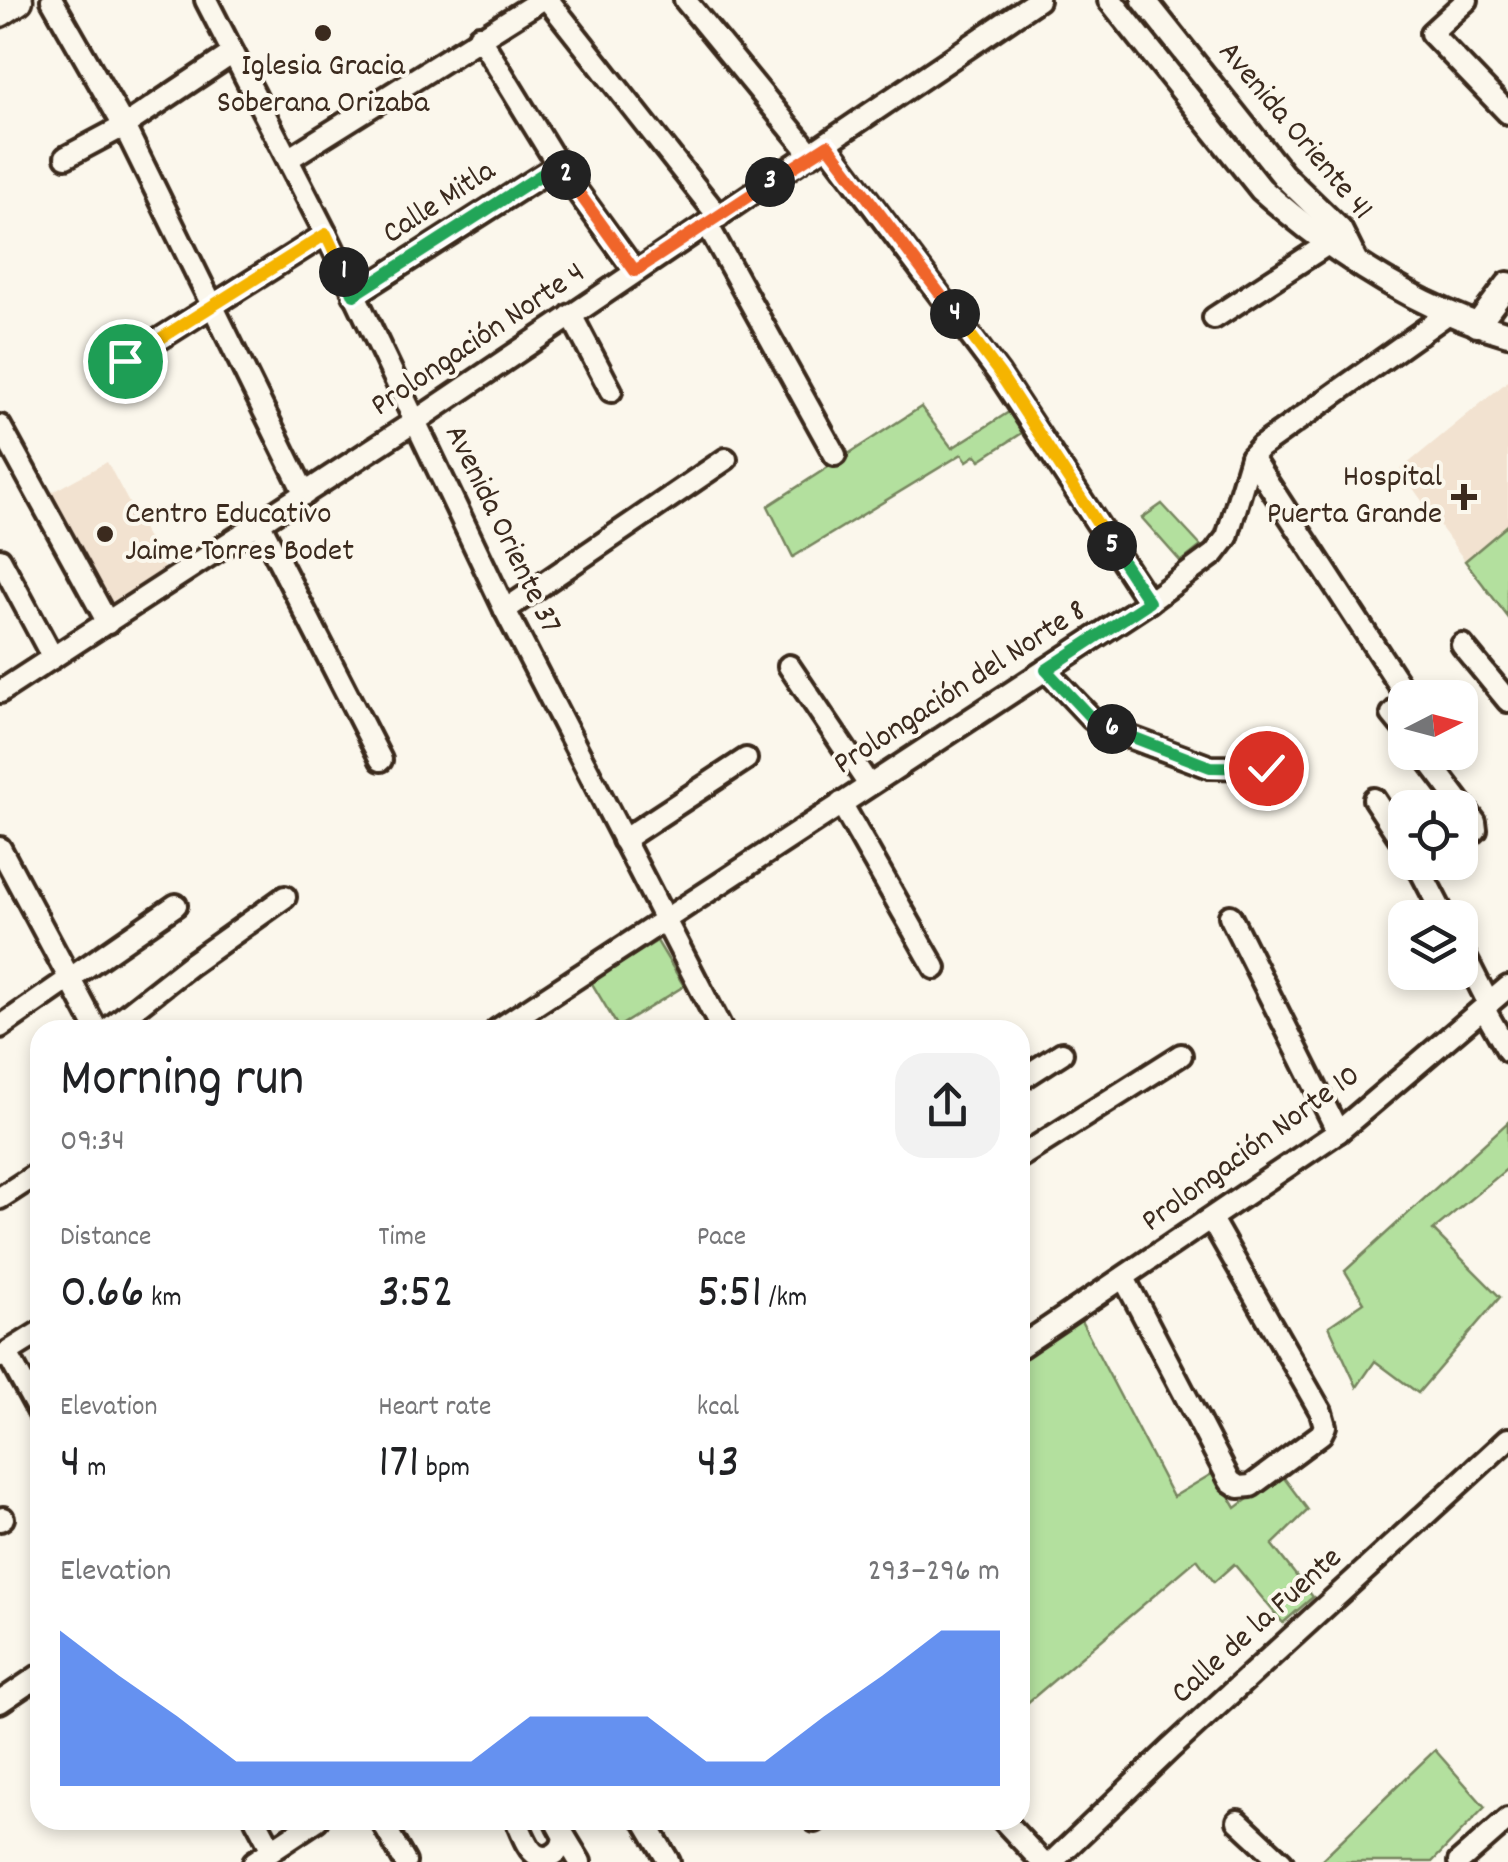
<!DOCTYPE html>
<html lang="en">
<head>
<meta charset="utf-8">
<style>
  body { margin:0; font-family:Dekko,sans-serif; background:#f2f2f2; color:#202124; height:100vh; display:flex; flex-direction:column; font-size:38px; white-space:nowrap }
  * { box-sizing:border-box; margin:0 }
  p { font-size:32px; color:#757577 }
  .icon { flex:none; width:55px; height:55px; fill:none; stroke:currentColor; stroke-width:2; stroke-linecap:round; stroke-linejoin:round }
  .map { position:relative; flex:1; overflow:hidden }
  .side { position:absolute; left:30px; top:1020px; width:1000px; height:810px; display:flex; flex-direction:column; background:#fff; border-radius:30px; box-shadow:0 5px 15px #0003 }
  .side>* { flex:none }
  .needle { width:65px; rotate:84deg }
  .fabs { position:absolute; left:1388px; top:680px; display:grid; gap:20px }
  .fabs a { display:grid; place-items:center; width:90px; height:90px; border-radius:20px; background:#fff; box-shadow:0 5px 15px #0003; font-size:50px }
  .pin { position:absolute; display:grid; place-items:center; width:85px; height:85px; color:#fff; margin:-42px; border:5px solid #fff; border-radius:50%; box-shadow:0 2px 10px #0007 }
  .km { position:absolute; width:50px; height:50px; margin:-25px; border-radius:50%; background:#222; color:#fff; font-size:28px; line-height:50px; text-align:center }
  .round { display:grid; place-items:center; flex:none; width:105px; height:105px; border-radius:30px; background:#f2f2f2 }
  .head { display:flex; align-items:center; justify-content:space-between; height:170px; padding:0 30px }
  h1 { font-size:55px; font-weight:600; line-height:75px }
  .metrics { display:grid; grid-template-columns:repeat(3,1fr); gap:15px; height:170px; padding:10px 30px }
  .metrics div { display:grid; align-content:center }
  .metrics b { font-size:50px; font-weight:600 }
  .metrics small { font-size:28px; font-weight:400 }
  .metrics p { font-size:28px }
  .chart { height:280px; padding:20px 30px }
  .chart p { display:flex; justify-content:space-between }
  .chart svg { width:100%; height:180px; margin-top:10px; fill:#2563eb; opacity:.7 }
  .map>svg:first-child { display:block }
  .built { fill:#f2e2d0 }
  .green { fill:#b3e09e; stroke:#77855e; stroke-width:2.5 }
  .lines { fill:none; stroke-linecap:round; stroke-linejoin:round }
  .minor-casing { stroke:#3b2a1e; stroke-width:28 }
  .tertiary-casing { stroke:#3b2a1e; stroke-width:30 }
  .secondary-casing { stroke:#3b2a1e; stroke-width:35 }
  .minor { stroke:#fbf7ec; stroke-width:20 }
  .tertiary { stroke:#fbf7ec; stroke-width:22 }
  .secondary { stroke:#fbf7ec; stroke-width:28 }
  .split-1-casing { stroke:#fff; stroke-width:20 }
  .split-2-casing { stroke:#fff; stroke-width:20 }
  .split-3-casing { stroke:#fff; stroke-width:20 }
  .split-4-casing { stroke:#fff; stroke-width:20 }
  .split-5-casing { stroke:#fff; stroke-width:20 }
  .split-6-casing { stroke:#fff; stroke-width:20 }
  .split-7-casing { stroke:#fff; stroke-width:20 }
  .split-1 { stroke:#f5b400; stroke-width:12 }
  .split-2 { stroke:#22a559; stroke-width:12 }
  .split-3 { stroke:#f0652b; stroke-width:12 }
  .split-4 { stroke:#f0652b; stroke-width:12 }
  .split-5 { stroke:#f5b400; stroke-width:12 }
  .split-6 { stroke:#22a559; stroke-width:12 }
  .split-7 { stroke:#22a559; stroke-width:12 }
  .poi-dot { fill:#3b2a1e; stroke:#fbf7ec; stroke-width:4 }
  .labels { text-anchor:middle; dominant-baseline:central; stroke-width:8; stroke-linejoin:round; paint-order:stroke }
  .poi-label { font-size:32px; fill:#3b2a1e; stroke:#fbf7ec }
  .street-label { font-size:32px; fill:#3b2a1e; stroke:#fbf7ec }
</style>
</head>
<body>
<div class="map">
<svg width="1508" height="1862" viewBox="0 0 1508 1862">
  <rect width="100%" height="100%" fill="#fbf7ec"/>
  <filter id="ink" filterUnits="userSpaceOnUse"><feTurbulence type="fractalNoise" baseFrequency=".01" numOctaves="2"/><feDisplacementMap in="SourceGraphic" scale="20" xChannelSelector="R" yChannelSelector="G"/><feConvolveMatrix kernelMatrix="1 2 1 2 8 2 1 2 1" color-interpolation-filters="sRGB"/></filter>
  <g filter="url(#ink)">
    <g class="built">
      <path d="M1508 381V525L1465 561 1400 470Z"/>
      <path d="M107 462 166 572 102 607 43 497Z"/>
    </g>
    <g class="green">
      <path d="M1124 0H1129L1266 172 1264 175Z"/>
      <path d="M921 407 952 448 1009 412 1022 433 980 460 976 455 967 461 962 454 793 557 768 506Z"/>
      <path d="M1162 504 1201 546 1181 562 1142 518Z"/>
      <path d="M1508 525V617L1465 561Z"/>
      <path d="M657 941 684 986 618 1027 591 982Z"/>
      <path d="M1508 1122V1168L1433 1230 1500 1297 1418 1393 1375 1361 1357 1387 1329 1326 1364 1302 1345 1271Z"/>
      <path d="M1079 1317 1173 1497 1215 1472 1236 1508 1281 1474 1308 1510 1272 1545 1313 1597 1283 1623 1234 1564 1214 1582 1197 1559 1020 1709V1358Z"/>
      <path d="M1435 1750 1485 1807 1432 1862H1319Z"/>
    </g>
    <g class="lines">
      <defs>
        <g id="minor">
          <path d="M52 0 124 126 305 494"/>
          <path d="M206 0 326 234 505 610 722 1030"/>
          <path d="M548 0 719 217"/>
          <path d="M685 0 812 155"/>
          <path d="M1467 0 1431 33 1508 113"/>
          <path d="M479 36 558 165 635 271"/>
          <path d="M827 145 999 374 1149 602"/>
          <path d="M66 157 124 126 233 53"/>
          <path d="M288 159 541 0"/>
          <path d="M707 224 835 455"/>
          <path d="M354 295 558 165"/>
          <path d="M571 315 611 391"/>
          <path d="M1214 318 1326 245 1339 231"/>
          <path d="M125 361 326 234"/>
          <path d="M0 426 108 623"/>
          <path d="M1251 457 1408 698"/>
          <path d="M260 524 381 760"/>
          <path d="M0 559 53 658"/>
          <path d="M505 610 726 459"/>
          <path d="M1462 645 1508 701"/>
          <path d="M789 666 869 785"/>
          <path d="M1046 670 1092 719 1121 734 1210 767 1266 768"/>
          <path d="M0 692 414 422 1038 0"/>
          <path d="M1405 701 1392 714 1405 730"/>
          <path d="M1422 752 1475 822 1476 830 1460 845"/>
          <path d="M1374 799 1405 846"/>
          <path d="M841 803 935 968"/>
          <path d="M623 840 746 759"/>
          <path d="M0 848 97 1030"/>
          <path d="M1416 862 1445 918"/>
          <path d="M1230 916 1338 1132"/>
          <path d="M1460 947 1489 1004"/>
          <path d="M1484 1009 1508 1051"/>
          <path d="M0 1027 176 905"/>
          <path d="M107 1030 191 964 285 897"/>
          <path d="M497 1030 1149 602 1214 554 1227 537 1251 457 1260 447 1447 314"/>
          <path d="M1020 1080 1062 1053"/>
          <path d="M1020 1157 1181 1055"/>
          <path d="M0 1198 40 1172"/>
          <path d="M1124 1278 1230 1481 1239 1487 1251 1486 1321 1434 1325 1426 1321 1412 1211 1219"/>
          <path d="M1020 1347 1338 1132 1508 987"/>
          <path d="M7 1353 40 1414"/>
          <path d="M0 1357 40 1332"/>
          <path d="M0 1520 3 1518"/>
          <path d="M0 1702 40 1675"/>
          <path d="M256 1820 272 1850"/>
          <path d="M381 1820 405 1862"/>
          <path d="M516 1820C521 1830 527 1850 537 1855 550 1862 566 1849 563 1835 562 1833 555 1821 555 1820"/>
          <path d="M644 1820 669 1862"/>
          <path d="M814 1820 815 1821"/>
          <path d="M1003 1820 1042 1862"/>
          <path d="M1238 1821 1282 1862"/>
          <path d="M563 1834 580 1862"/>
          <path d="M254 1862 317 1820"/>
          <path d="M1052 1862 1170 1749 1508 1439"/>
          <path d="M1459 1862 1508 1819"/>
        </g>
        <g id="tertiary">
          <path d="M1110 0 1261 189C1332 252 1416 308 1508 334"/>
          <path d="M1144 0 1283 175 1340 230 1355 260"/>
          <path d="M1477 325 1508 284"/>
        </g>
        <path id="secondary" d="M0 12 18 0"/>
      </defs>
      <use href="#minor" class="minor-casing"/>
      <use href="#tertiary" class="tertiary-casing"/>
      <use href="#secondary" class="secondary-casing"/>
      <use href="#minor" class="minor"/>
      <use href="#tertiary" class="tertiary"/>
      <use href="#secondary" class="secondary"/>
    </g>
  </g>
  <g class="lines" filter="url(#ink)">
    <defs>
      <path id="split-1" d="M125 361 326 234 344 272"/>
      <path id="split-2" d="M344 272 354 295 558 164 566 175"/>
      <path id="split-3" d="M566 175 635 271 770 182"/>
      <path id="split-4" d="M770 182 828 145 955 314"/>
      <path id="split-5" d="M955 314 1000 374 1112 546"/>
      <path id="split-6" d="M1112 546 1149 602 1046 670 1092 719 1112 729"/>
      <path id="split-7" d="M1112 729 1210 767 1266 768"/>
    </defs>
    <use href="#split-1" class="split-1-casing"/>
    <use href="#split-2" class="split-2-casing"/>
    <use href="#split-3" class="split-3-casing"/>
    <use href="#split-4" class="split-4-casing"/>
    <use href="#split-5" class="split-5-casing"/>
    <use href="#split-6" class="split-6-casing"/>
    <use href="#split-7" class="split-7-casing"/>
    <use href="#split-1" class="split-1"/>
    <use href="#split-2" class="split-2"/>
    <use href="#split-3" class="split-3"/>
    <use href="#split-4" class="split-4"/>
    <use href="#split-5" class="split-5"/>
    <use href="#split-6" class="split-6"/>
    <use href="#split-7" class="split-7"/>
  </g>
  <g class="poi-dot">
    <circle cx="323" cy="33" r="10"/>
    <path d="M1459 482h10v10h10v10h-10v10h-10v-10h-10v-10h10z"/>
    <circle cx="105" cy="534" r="10"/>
  </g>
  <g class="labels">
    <g class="poi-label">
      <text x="323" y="68">Iglesia Gracia<tspan x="323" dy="37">Soberana Orizaba</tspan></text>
      <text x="1442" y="479" text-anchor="end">Hospital<tspan x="1442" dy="37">Puerta Grande</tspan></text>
      <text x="125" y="516" text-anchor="start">Centro Educativo<tspan x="125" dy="37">Jaime Torres Bodet</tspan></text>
    </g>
    <g class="street-label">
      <text transform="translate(1294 132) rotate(50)">Avenida Oriente 41</text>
      <text transform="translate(440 204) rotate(-33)">Calle Mitla</text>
      <text transform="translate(479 341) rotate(-34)">Prolongación Norte 4</text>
      <text transform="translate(501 530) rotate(64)">Avenida Oriente 37</text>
      <text transform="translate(961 689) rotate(-33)">Prolongación del Norte 8</text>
      <text transform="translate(1252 1150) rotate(-36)">Prolongación Norte 10</text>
      <text transform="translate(1258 1627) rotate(-42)">Calle de la Fuente</text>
    </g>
  </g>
</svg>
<div class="fabs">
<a><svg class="needle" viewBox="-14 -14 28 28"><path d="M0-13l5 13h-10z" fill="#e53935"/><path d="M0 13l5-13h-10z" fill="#757577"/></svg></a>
<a><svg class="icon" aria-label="locate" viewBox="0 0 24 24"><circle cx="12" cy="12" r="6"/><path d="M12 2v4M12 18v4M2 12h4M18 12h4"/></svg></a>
<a><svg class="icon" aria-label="layers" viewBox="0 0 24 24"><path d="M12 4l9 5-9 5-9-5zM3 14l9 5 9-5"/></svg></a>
</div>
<div class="pin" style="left:125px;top:361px;background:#1e9e55"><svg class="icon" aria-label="arrive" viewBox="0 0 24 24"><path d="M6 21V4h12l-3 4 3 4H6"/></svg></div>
<div class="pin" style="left:1266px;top:768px;background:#d93025"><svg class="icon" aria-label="check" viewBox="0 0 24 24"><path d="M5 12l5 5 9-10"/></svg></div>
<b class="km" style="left:344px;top:272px">1</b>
<b class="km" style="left:566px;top:175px">2</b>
<b class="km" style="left:770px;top:182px">3</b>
<b class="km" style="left:955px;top:314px">4</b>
<b class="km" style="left:1112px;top:546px">5</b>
<b class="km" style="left:1112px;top:729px">6</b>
<section class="side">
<div class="head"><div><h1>Morning run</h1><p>09:34</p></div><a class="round"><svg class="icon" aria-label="share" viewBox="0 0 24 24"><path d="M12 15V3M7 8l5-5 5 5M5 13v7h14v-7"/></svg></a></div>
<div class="metrics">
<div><p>Distance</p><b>0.66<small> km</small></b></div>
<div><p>Time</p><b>3:52</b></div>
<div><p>Pace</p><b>5:51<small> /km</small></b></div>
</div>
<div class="metrics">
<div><p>Elevation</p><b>4<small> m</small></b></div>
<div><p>Heart rate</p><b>171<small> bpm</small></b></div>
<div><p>kcal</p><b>43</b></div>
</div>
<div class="chart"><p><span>Elevation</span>293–296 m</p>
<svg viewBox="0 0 160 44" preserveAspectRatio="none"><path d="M0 44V6L10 17L20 27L30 38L40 38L50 38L60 38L70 38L80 27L90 27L100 27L110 38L120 38L130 27L140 17L150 6L160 6V44z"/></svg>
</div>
</section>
</div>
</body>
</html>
